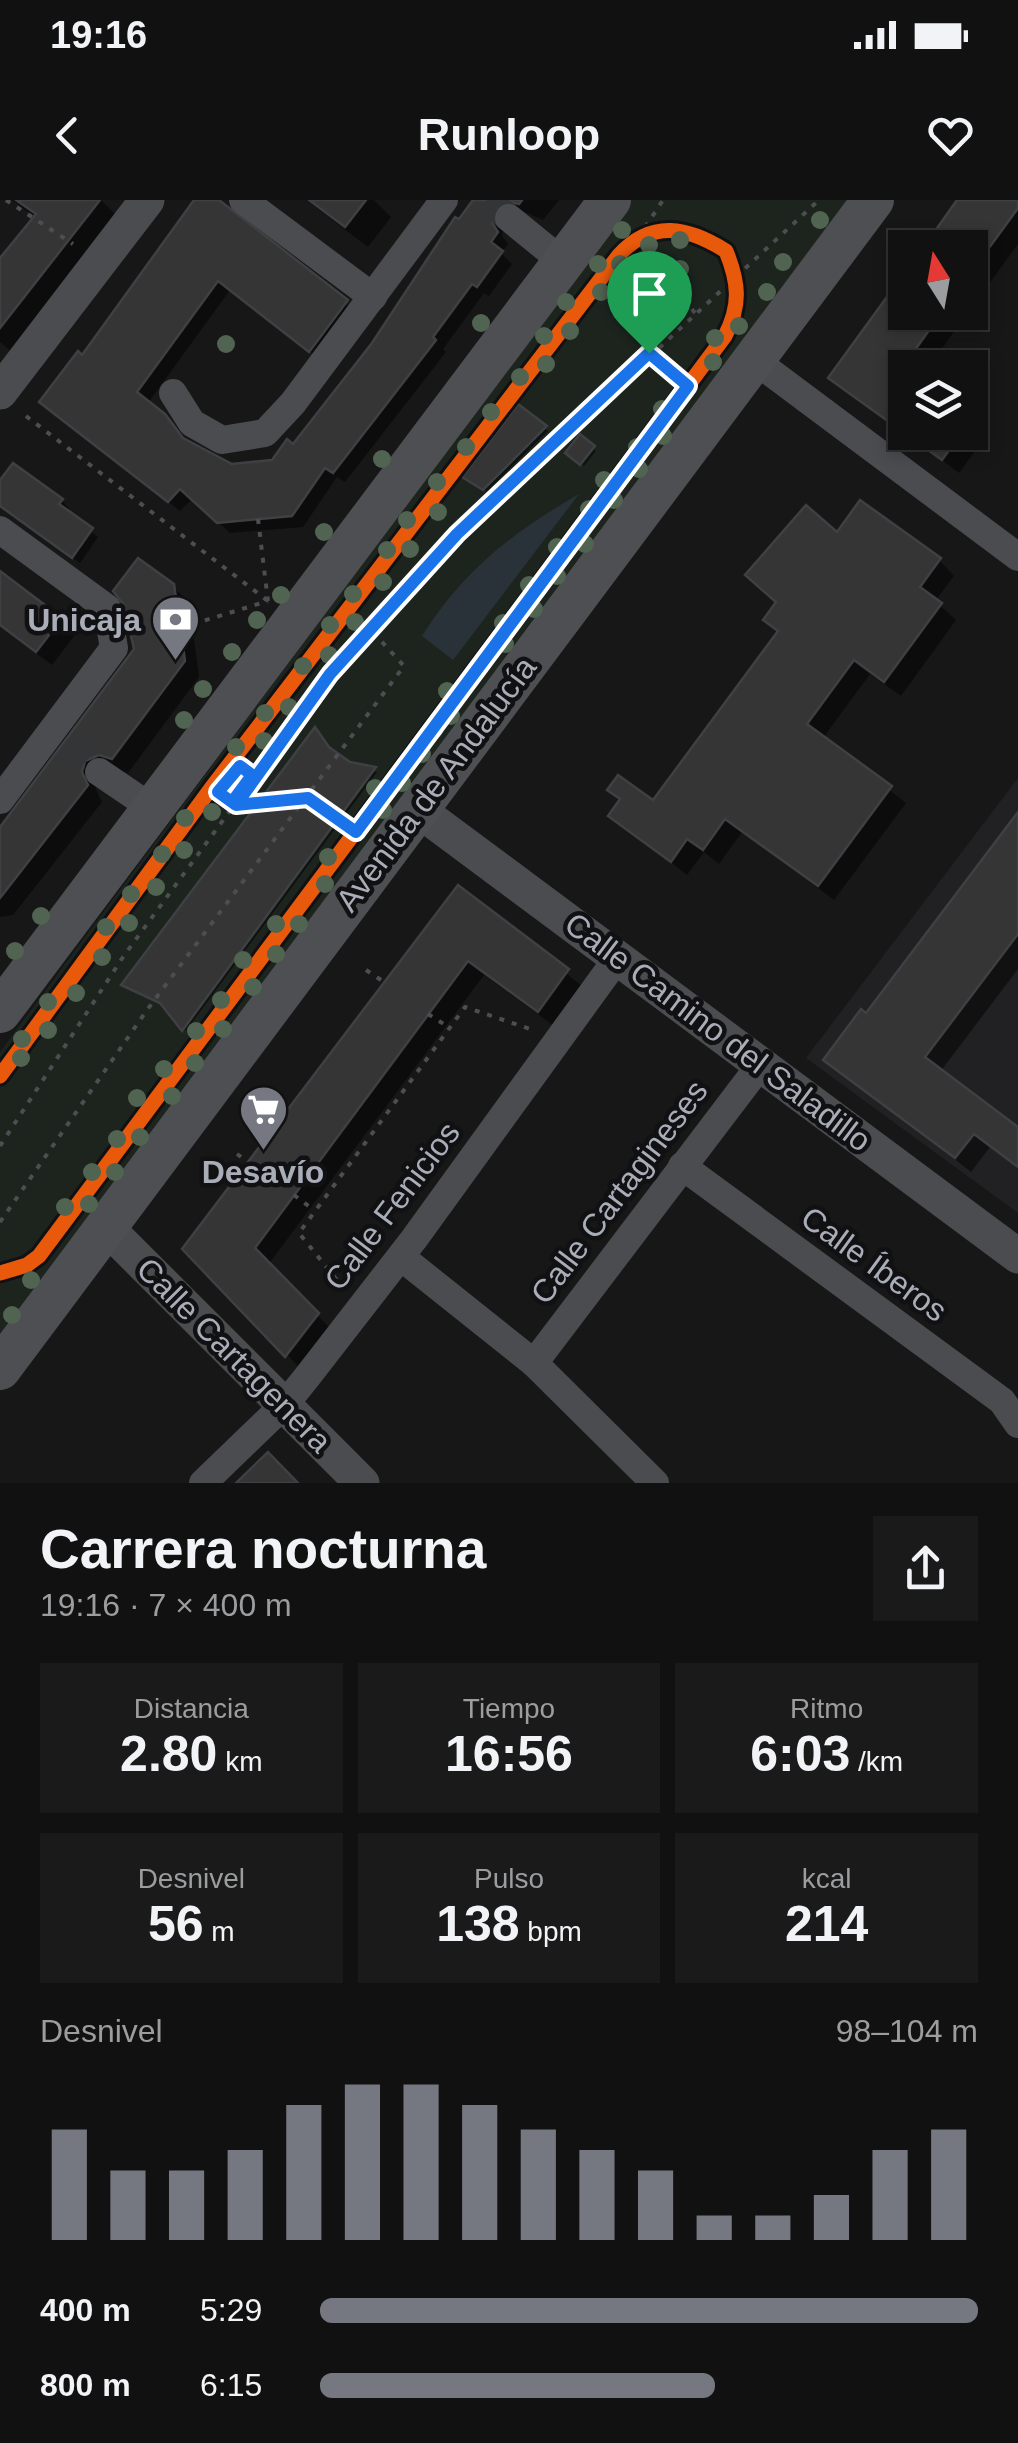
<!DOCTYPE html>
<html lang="es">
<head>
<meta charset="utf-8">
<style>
  body { margin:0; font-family:Helvetica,sans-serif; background:#1a1a1a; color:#f1f3f6; height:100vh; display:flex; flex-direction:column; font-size:38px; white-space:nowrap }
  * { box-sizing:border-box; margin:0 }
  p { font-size:32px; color:#9c9d9f }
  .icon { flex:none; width:55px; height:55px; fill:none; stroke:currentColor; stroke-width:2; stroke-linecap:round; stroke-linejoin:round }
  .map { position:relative; height:1283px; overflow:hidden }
  .panel { display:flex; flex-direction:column; background:#111; flex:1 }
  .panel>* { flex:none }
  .needle { width:65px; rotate:349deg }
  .fabs { position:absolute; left:888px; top:30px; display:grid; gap:20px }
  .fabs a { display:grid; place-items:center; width:100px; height:100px; border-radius:0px; background:#111; box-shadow:0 5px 15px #0003,0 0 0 2px #303131; font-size:50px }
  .pin { position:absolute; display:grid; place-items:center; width:85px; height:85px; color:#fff; margin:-102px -42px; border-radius:50% 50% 50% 0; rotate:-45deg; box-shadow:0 0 10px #0007 }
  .pin .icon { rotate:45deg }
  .round { display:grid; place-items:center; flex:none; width:105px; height:105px; border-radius:0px; background:#1a1a1a }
  .headline { display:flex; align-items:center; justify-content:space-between; height:170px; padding:0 40px }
  h1 { font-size:55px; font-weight:700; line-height:75px }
  .stats { display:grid; grid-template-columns:repeat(3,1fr); gap:15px; height:170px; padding:10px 40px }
  .stats div { display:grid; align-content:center; border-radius:0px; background:#1a1a1a; text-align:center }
  .stats b { font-size:50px; font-weight:700 }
  .stats small { font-size:28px; font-weight:400 }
  .stats p { font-size:28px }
  .chart { height:280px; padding:20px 40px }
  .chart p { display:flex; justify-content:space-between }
  .chart svg { width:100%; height:180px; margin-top:10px; stroke:#757880; stroke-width:6 }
  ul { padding:0 40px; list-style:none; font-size:32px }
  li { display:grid; grid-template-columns:160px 120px 1fr; align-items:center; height:75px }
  li i { height:25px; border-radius:12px; background:#757880 }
  .status { display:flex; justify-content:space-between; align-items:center; height:70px; padding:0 50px; background:#111; direction:ltr }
  .status svg { height:28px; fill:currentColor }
  header { display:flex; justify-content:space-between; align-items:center; height:130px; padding:0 40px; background:#111; font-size:45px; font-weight:700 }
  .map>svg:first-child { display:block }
  .built { fill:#212123 }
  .green { fill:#1d241e }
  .water { fill:#2a3239 }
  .shadow { fill:#0007 }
  .building { fill:#353536; stroke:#3f4043; stroke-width:2.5 }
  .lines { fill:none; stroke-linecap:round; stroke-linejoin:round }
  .minor-tunnel { stroke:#343537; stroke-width:28; stroke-dasharray:28 14; stroke-linecap:butt }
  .path { stroke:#4d4e52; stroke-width:4; stroke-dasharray:5 8; stroke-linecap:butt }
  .minor { stroke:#4b4c50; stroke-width:28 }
  .tertiary { stroke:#4b4c50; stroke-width:35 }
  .primary { stroke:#4d4f52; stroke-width:42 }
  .cycleway-casing { stroke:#111113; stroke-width:21 }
  .cycleway { stroke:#e8590c; stroke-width:15 }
  .tree { fill:#506451 }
  .route-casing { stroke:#fff; stroke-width:20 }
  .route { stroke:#1a73e8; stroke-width:12 }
  .labels { text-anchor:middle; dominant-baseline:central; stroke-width:9; stroke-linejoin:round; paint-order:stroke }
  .poi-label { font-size:32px; font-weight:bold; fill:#a8adb8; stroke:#111113; text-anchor:end }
  .street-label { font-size:32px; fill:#a8adb8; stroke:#111113 }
</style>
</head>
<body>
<div class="status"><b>19:16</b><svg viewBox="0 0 49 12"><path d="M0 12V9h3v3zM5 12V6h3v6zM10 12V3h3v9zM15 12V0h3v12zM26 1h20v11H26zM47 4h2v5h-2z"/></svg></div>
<header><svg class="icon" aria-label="back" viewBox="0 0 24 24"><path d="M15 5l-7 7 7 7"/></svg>Runloop<svg class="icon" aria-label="heart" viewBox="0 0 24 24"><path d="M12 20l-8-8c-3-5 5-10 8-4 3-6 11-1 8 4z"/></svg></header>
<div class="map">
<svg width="1018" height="1283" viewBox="0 0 1018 1283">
  <rect width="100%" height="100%" fill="#171717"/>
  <path class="built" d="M1018 578V1013L806 858Z"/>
  <path class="green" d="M630 0H847L0 1143V852Z"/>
  <path class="water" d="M579 294 453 460 422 436C463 371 513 332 579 294Z"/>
  <g class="shadow">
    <path d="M12 0H101L122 21 17 156 0 142V62L36 18Z"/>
    <path d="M197 0H214L357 113 322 161 230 90 148 203 187 243 232 266 273 262 294 247 348 178 431 53 475 0H559L543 20 523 11 505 19 502 36 508 44 501 53 512 64 489 96 484 93 443 149 446 152 345 282 337 277 303 327 230 333 193 298 180 311 54 213 83 158Z"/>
    <path d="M306 0H374L391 17 368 47Z"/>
    <path d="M960 0H1018V44L970 110V48Z"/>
    <path d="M905 76V112H968L928 168H905V232H970V218L987 235 959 273 831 177Z"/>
    <path d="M519 207 548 231 487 291 468 279Z"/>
    <path d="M580 238 596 251 584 266 568 253Z"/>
    <path d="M0 285 62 301 69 308 66 312 98 337 80 363 0 306Z"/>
    <path d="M837 335 939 360 954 376 935 401 956 420 901 496 870 474 823 538 906 603 834 700 742 632 719 664 704 652 687 675 611 615 621 601 610 590 654 604 779 433 766 420Z"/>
    <path d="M0 374 75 435 52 465 0 426Z"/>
    <path d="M172 386 189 402 199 477 128 573 116 569 100 576 96 589 102 602 13 715 0 717V631L130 460Z"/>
    <path d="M330 550 349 564 377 572 186 831 177 816Z"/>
    <path d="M1018 616V769L940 872 1018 930V968L990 947 971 972 826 859 867 817Z"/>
    <path d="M458 688 582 786 554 826 484 775 268 1065 332 1130 302 1170 185 1049Z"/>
  </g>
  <g class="building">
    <path d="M16 0H100L0 128V58L36 14Z"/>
    <path d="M194 0H219L348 100 309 152 218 81 137 192 165 214 183 238 232 264 272 260 287 239 293 244 372 143 455 17 459 19 473 0H522L519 4 504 1 495 8 492 23 498 32 491 42 503 51 477 87 472 84 433 137 436 140 333 273 325 268 292 316 217 323 180 289 168 302 39 202 78 151 82 155Z"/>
    <path d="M309 0H366L345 27Z"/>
    <path d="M957 0H1018V8L970 74V48H923Z"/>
    <path d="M905 72V112H942L905 164V232H962L942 260 828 178Z"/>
    <path d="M518 204 547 226 483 290 462 277Z"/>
    <path d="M580 234 595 246 580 265 565 253Z"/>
    <path d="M13 263 63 299 59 304 93 328 72 358 0 306V280Z"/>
    <path d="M860 300 941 358 920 387 942 403 884 482 854 460 807 524 892 586 818 686 725 619 703 650 687 639 671 662 608 616 620 599 607 590 618 575 653 600 778 431 763 420 776 402 745 375 806 305 837 332Z"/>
    <path d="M138 358 174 384 185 461 112 559 99 555 85 561 82 572 88 585 0 698V627L134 449 124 405 113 391Z"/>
    <path d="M0 371 62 418 36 452 0 425Z"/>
    <path d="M315 527 329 547 350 562 376 567 182 831 160 803 121 785Z"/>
    <path d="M1018 612V734L925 857 1018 927V967L974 934 955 958 823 860 861 809 866 813Z"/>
    <path d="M458 685 569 769 538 812 468 761 255 1048 319 1113 285 1157 182 1049Z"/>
    <path d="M268 1252 298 1283H236Z"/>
  </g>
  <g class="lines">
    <g class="minor-tunnel">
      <path d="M487 0 509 18"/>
      <path d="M64 544 99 572"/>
    </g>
    <g class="path">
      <path d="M6 0 73 44"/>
      <path d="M638 38 663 0"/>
      <path d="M622 52 676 89 695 113"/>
      <path d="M649 153 688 187"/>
      <path d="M26 216 268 401"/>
      <path d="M258 319 268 401"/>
      <path d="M180 428 268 401"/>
      <path d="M212 587 236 605 308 598 356 632"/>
      <path d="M218 591 240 566 251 575 233 601"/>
      <path d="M366 770 384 782"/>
      <path d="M428 814 450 828"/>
      <path d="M0 946 123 757 330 474 457 335 819 0"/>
      <path d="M237 954 248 962"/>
      <path d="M294 995 314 1010"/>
      <path d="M0 1022 147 810 404 466 372 431"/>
      <path d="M345 1090 299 1033 465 807 533 830"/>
    </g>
    <g class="minor">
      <path d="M243 0 373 97"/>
      <path d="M509 18 563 62"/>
      <path d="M753 159 1018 357"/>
      <path d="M173 193 192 223 222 240 265 233 293 203 444 0"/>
      <path d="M0 330 107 408 114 448 0 600"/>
      <path d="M99 572 152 608"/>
      <path d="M682 966 1002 1201 1018 1224"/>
      <path d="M401 1057 534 1163 655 1283"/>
      <path d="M534 1163 761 864"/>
      <path d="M203 1283 286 1203 307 1177 414 1039 619 756"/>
    </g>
    <g class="tertiary">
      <path d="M0 192 147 0"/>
      <path d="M417 609 1018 1056"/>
      <path d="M106 1027 362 1283"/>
    </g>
    <g class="primary">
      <path d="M0 812 610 0"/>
      <path d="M0 1169 873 0"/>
    </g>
    <defs>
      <path id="cycleway" d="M0 876 212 587 619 55C652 19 688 27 726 51 739 83 741 105 725 136L39 1056 27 1065 0 1073"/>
    </defs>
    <use href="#cycleway" class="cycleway-casing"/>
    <use href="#cycleway" class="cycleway"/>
  </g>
  <g class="tree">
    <circle cx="820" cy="20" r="9"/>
    <circle cx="622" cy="30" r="9"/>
    <circle cx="680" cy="40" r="9"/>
    <circle cx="649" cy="45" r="9"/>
    <circle cx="783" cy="62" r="9"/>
    <circle cx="598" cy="64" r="9"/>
    <circle cx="620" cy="64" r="9"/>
    <circle cx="680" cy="69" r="9"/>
    <circle cx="601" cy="92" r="9"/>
    <circle cx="767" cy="92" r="9"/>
    <circle cx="566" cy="102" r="9"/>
    <circle cx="481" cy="123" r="9"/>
    <circle cx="739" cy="126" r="9"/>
    <circle cx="570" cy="131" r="9"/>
    <circle cx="544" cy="136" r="9"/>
    <circle cx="715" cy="138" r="9"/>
    <circle cx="226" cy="144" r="9"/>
    <circle cx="713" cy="162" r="9"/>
    <circle cx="546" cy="164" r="9"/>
    <circle cx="520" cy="177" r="9"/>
    <circle cx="662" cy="209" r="9"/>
    <circle cx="491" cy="212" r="9"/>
    <circle cx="663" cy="236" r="9"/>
    <circle cx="466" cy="247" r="9"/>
    <circle cx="637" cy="247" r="9"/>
    <circle cx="382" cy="259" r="9"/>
    <circle cx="639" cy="269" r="9"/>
    <circle cx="604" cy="280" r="9"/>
    <circle cx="437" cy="282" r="9"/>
    <circle cx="614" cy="300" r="9"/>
    <circle cx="589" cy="309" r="9"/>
    <circle cx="438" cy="312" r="9"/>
    <circle cx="407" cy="320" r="9"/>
    <circle cx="324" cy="332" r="9"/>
    <circle cx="585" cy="344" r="9"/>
    <circle cx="557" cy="347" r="9"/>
    <circle cx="410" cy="349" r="9"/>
    <circle cx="387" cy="350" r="9"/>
    <circle cx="557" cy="376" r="9"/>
    <circle cx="383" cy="382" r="9"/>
    <circle cx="529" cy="385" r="9"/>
    <circle cx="353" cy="394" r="9"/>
    <circle cx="281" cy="395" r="9"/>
    <circle cx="534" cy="409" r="9"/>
    <circle cx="257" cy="420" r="9"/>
    <circle cx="355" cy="422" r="9"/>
    <circle cx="503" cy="423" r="9"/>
    <circle cx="330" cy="425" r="9"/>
    <circle cx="505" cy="444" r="9"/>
    <circle cx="232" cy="452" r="9"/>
    <circle cx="329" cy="455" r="9"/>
    <circle cx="303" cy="466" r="9"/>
    <circle cx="203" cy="489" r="9"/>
    <circle cx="447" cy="491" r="9"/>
    <circle cx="289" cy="507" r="9"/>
    <circle cx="265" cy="513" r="9"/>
    <circle cx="451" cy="516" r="9"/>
    <circle cx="184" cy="520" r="9"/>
    <circle cx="434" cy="530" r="9"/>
    <circle cx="264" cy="541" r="9"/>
    <circle cx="236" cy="547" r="9"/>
    <circle cx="422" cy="554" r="9"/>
    <circle cx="402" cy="583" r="9"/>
    <circle cx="375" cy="588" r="9"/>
    <circle cx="383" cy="610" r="9"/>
    <circle cx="212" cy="612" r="9"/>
    <circle cx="185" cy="618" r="9"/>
    <circle cx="184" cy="650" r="9"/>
    <circle cx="162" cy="654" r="9"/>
    <circle cx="328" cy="657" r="9"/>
    <circle cx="325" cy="684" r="9"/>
    <circle cx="156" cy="687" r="9"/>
    <circle cx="131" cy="694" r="9"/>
    <circle cx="41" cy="716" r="9"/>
    <circle cx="129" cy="723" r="9"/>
    <circle cx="276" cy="724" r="9"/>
    <circle cx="299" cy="724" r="9"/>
    <circle cx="106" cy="727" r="9"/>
    <circle cx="15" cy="751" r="9"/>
    <circle cx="276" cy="754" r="9"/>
    <circle cx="102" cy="757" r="9"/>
    <circle cx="243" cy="760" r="9"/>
    <circle cx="253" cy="787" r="9"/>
    <circle cx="76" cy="793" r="9"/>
    <circle cx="221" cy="800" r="9"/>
    <circle cx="48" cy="802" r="9"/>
    <circle cx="223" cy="829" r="9"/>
    <circle cx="48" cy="830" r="9"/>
    <circle cx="196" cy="831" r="9"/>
    <circle cx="22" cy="839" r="9"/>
    <circle cx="21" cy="858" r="9"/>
    <circle cx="195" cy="863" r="9"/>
    <circle cx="164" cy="869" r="9"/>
    <circle cx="172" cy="896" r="9"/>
    <circle cx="137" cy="898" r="9"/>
    <circle cx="140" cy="937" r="9"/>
    <circle cx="117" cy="939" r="9"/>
    <circle cx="92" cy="972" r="9"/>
    <circle cx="115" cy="972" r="9"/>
    <circle cx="89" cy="1004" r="9"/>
    <circle cx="65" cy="1007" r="9"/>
    <circle cx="31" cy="1080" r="9"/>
    <circle cx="12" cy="1115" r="9"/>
  </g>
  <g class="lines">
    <defs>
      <path id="route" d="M649 153 457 334 330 474 236 605 232 602 252 575 240 566 218 592 236 605 308 598 356 632 688 186 649 153"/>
    </defs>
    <use href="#route" class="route-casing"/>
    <use href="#route" class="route"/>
  </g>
  <defs>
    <symbol id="bank-pin" viewBox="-11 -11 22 30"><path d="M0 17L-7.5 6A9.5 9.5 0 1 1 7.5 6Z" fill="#757880" stroke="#111113"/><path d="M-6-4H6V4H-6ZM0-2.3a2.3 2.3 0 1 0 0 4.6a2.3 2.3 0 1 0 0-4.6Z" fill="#fff"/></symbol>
    <symbol id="supermarket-pin" viewBox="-11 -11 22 30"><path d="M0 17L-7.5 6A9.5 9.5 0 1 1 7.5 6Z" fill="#757880" stroke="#111113"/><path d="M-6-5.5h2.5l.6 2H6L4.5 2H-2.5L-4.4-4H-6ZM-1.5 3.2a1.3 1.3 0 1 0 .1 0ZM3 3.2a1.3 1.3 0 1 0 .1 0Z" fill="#fff"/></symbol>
  </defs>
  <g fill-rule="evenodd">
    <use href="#bank-pin" x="148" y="392" width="55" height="75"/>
    <use href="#supermarket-pin" x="236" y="882" width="55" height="75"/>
  </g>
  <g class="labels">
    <g class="poi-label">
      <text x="141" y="420">Unicaja</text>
      <text x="263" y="972" text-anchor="middle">Desavío</text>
    </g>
    <g class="street-label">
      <text transform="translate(436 584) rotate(-53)">Avenida de Andalucía</text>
      <text transform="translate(718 832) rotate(37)">Calle Camino del Saladillo</text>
      <text transform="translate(619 992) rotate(-53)">Calle Cartagineses</text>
      <text transform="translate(392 1006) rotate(-53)">Calle Fenicios</text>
      <text transform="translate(874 1064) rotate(36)">Calle Íberos</text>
      <text transform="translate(234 1155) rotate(45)">Calle Cartagenera</text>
    </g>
  </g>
</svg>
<div class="fabs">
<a><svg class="needle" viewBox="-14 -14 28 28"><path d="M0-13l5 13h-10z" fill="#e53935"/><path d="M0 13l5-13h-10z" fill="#9c9d9f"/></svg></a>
<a><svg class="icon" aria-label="layers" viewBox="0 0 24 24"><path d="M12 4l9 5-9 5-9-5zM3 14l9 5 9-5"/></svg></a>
</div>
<div class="pin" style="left:649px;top:153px;background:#1e9e55"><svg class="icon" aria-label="arrive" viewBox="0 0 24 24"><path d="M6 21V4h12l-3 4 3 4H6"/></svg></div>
</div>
<section class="panel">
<div class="headline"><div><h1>Carrera nocturna</h1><p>19:16 · 7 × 400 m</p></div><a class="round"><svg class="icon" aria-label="share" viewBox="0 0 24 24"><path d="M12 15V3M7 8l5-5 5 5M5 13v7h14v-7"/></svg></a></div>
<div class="stats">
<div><p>Distancia</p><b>2.80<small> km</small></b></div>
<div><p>Tiempo</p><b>16:56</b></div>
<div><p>Ritmo</p><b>6:03<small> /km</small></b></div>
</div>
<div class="stats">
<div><p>Desnivel</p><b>56<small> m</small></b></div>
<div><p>Pulso</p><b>138<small> bpm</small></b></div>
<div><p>kcal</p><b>214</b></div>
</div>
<div class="chart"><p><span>Desnivel</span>98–104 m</p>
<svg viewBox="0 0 160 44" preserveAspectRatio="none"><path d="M5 44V17M15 44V27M25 44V27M35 44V22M45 44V11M55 44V6M65 44V6M75 44V11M85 44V17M95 44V22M105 44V27M115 44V38M125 44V38M135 44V33M145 44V22M155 44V17"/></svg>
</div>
<ul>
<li><b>400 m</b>5:29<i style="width:100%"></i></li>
<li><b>800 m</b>6:15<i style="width:60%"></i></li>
</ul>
</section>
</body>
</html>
